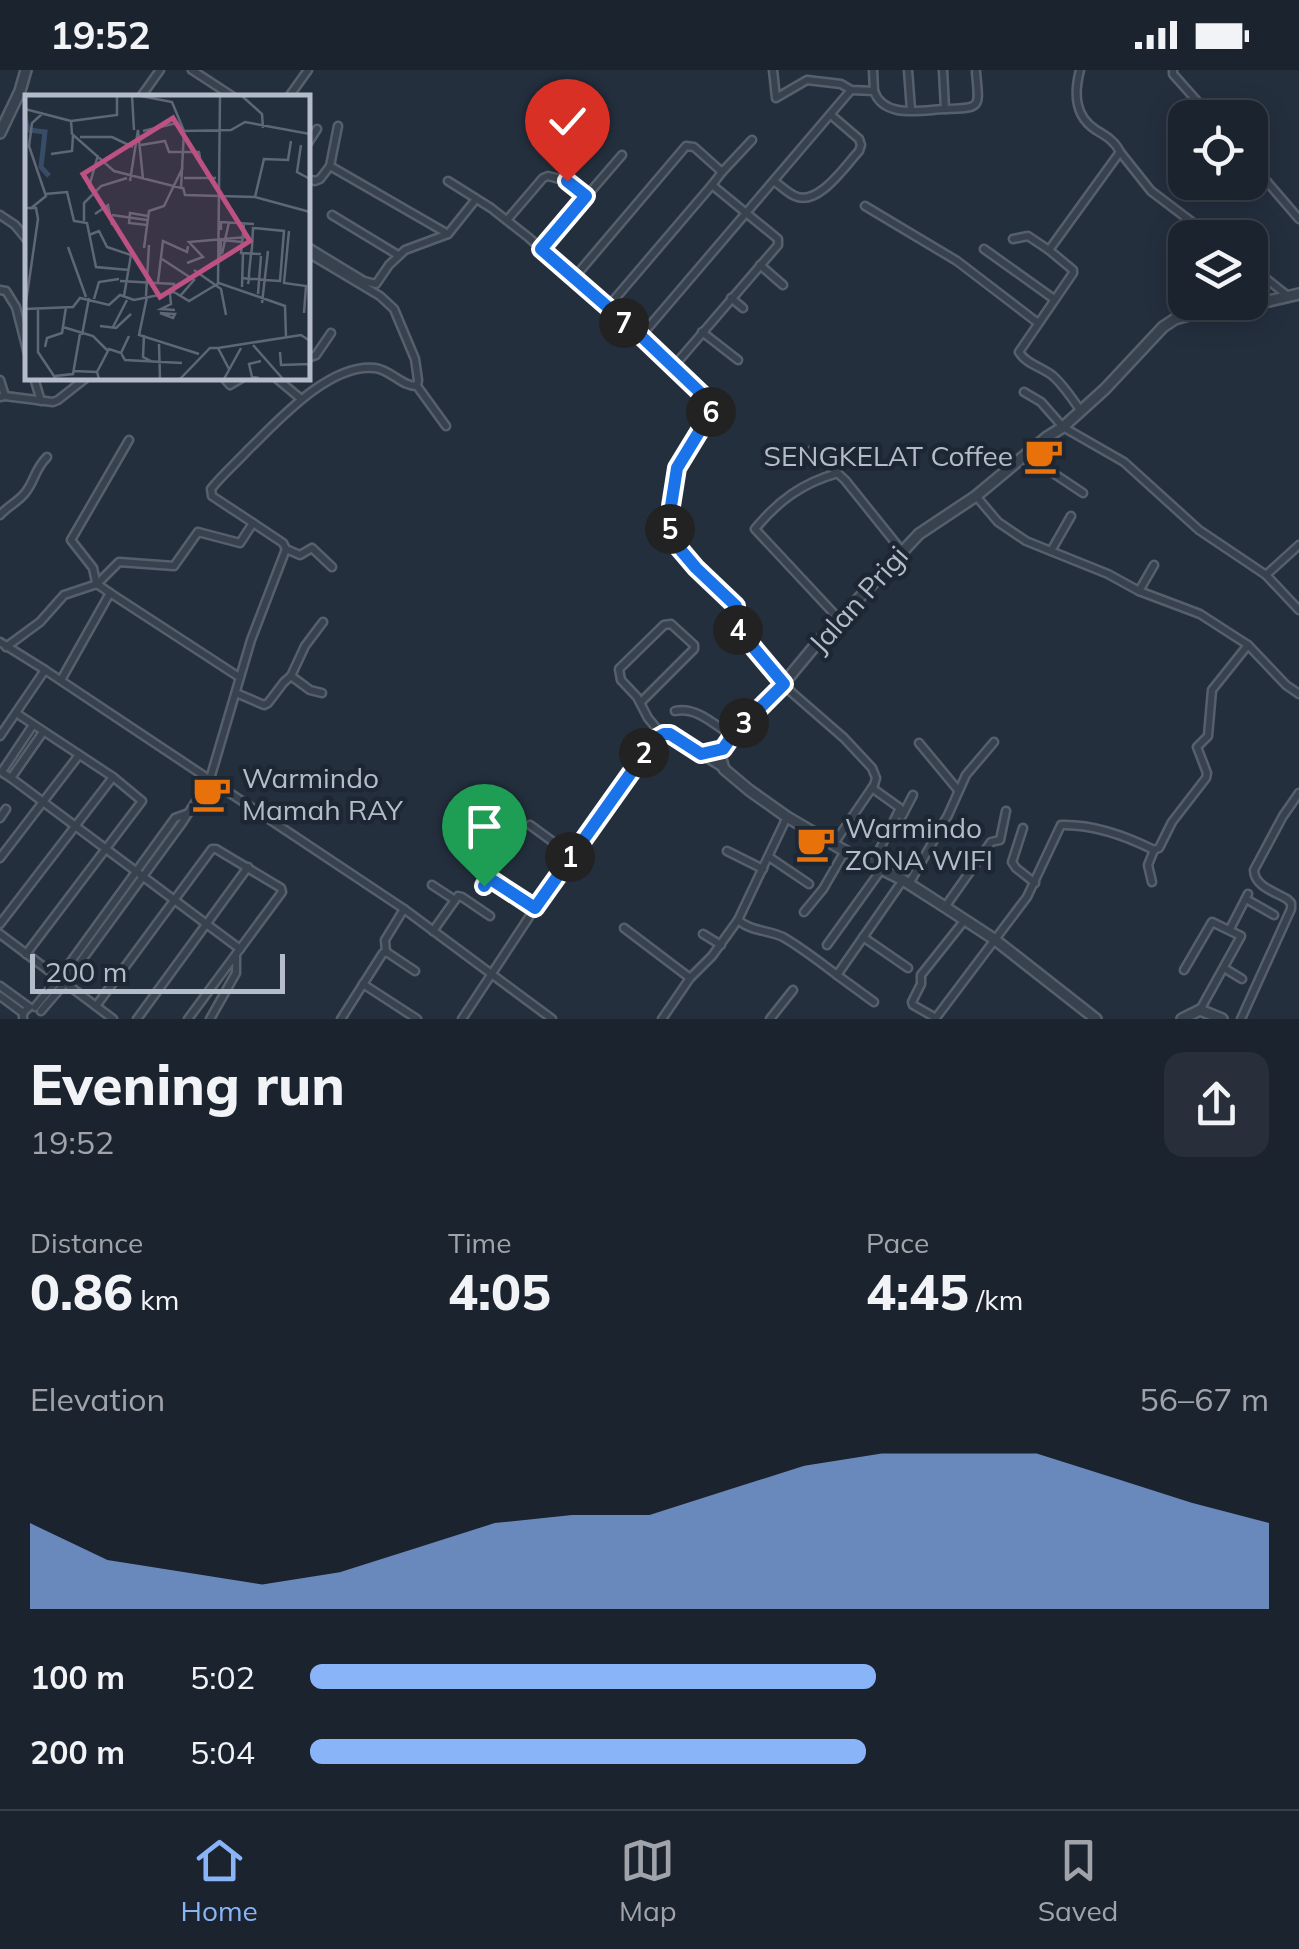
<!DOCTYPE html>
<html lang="en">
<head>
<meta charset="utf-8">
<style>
  body { margin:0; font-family:Mulish,sans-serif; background:#282f3a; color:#f1f3f6; height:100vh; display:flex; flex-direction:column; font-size:38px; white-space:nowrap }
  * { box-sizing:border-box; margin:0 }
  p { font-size:32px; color:#a0a4aa }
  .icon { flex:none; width:55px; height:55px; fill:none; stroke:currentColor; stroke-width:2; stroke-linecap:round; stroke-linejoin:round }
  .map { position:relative; height:949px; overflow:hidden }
  .drawer { display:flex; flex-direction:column; background:#1b232e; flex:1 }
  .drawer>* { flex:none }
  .tools { position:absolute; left:1168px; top:30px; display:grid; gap:20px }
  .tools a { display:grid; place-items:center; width:100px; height:100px; border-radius:20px; background:#1b232e; box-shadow:0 5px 25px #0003,0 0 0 2px #39404a; font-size:50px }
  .scale { position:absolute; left:30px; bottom:25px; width:255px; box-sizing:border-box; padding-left:10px; border:5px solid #b4bcc9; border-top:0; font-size:28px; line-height:35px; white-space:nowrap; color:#b4bcc9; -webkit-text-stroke:8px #1d2633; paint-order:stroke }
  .pin { position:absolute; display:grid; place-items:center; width:85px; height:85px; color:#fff; margin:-102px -42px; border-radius:50% 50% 50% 0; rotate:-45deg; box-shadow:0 0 10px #0007 }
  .pin .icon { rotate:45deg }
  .km { position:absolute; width:50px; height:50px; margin:-25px; border-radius:50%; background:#222; color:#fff; font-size:28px; line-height:50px; text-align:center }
  .round { display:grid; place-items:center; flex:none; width:105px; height:105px; border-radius:20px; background:#282f3a }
  .head { display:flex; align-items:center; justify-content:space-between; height:170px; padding:0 30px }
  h1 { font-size:55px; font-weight:800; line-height:75px }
  .metrics { display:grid; grid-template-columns:repeat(3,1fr); gap:15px; height:170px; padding:10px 30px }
  .metrics div { display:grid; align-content:center }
  .metrics b { font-size:50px; font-weight:800 }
  .metrics small { font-size:28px; font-weight:400 }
  .metrics p { font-size:28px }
  .chart { height:280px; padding:20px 30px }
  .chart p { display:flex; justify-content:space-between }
  .chart svg { width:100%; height:180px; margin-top:10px; fill:#8ab4f8; opacity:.7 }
  ul { padding:0 30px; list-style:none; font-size:32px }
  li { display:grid; grid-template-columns:160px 120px 1fr; align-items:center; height:75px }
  li i { height:25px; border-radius:12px; background:#8ab4f8 }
  .status { display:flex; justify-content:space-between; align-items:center; height:70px; padding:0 50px; background:#1b232e; direction:ltr }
  .status svg { height:28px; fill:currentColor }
  .dock { display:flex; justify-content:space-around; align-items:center; height:140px; border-top:2px solid #39404a; background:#1b232e; font-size:28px; color:#a0a4aa }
  .dock a { display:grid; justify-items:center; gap:5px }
  .dock .current { color:#8ab4f8 }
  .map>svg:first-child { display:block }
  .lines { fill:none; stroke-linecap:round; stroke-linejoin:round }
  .minor-casing { stroke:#565f6c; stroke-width:11 }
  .tertiary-casing { stroke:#565f6c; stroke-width:14 }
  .minor { stroke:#38414e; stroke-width:6 }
  .tertiary { stroke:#38414e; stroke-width:9 }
  .route-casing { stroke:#fff; stroke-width:20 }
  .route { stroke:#1a73e8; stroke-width:12 }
  .labels { text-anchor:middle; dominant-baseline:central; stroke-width:9; stroke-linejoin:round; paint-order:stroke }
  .poi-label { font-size:28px; fill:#b4bcc9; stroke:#1d2633; text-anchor:start }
  .street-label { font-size:28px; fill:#b4bcc9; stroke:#1d2633 }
  .inset-river { fill:none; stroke:#394c67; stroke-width:5 }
  .inset-road { fill:none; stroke:#5e6776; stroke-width:2.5 }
  .view { fill:#bd5182; fill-opacity:0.15; stroke:#bd5182; stroke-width:5 }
  .inset-edge { fill:none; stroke:#b4bcc9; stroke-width:5 }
</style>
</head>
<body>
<div class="status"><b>19:52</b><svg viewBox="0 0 49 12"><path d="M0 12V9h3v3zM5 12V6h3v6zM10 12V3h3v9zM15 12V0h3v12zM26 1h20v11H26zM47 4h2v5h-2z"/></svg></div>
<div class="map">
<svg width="1299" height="949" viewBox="0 0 1299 949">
  <rect width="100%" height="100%" fill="#242f3e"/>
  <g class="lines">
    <defs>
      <g id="minor">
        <path d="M192 0 235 28"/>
        <path d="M773 0 776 28 807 10 841 14 851 20 874 21C884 49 921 40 945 39L943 0"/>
        <path d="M873 0 874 21"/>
        <path d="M908 0 911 40"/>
        <path d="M1080 0C1074 23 1074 46 1096 60 1106 66 1115 71 1120 82L1049 180 1073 200V203L1019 282C1026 294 1042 297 1053 306 1064 316 1072 328 1080 340"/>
        <path d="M1173 0V4L1212 48"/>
        <path d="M140 28 160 0"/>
        <path d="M288 28 308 0"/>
        <path d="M945 39C983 38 979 38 976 2"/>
        <path d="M308 73 317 59"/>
        <path d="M1120 82 1151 121 1213 168"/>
        <path d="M1250 92 1299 149"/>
        <path d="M330 96 338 56"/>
        <path d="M722 102 752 70"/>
        <path d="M308 109 315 111 320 109 330 96 448 164"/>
        <path d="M448 111 491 138 528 167 641 266 707 329 712 340 711 344 677 398 674 409 669 451 671 463 679 479 696 497 737 535V559L790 621 844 668 872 698 876 708 874 715 833 775"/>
        <path d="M775 112C781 116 788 123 795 126 818 137 845 96 859 81L861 75 859 69 831 45"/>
        <path d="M865 136 957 191 1038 253"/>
        <path d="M0 145 15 155 28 171"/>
        <path d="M332 145 398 185"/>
        <path d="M507 150 543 108 548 106 567 111 586 126"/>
        <path d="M1013 169 1028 166 1049 180"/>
        <path d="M308 177 364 211 376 214 389 195 405 180 448 164 476 129"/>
        <path d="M541 179 622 85"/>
        <path d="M984 179 1054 229"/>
        <path d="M760 195 783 215"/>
        <path d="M1250 196 1288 226"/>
        <path d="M573 209 686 76 694 77 722 102 712 115"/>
        <path d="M0 220 6 221 16 237 28 284"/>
        <path d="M731 228 743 238"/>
        <path d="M607 238 712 115 778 169V175L674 296"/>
        <path d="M702 262 738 290"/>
        <path d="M641 266 851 20"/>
        <path d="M308 288 316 285 331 263"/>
        <path d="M34 308 41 331"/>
        <path d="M224 308 230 315 242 308"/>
        <path d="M276 308 300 328"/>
        <path d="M0 310 5 326"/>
        <path d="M417 316 446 356"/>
        <path d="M1024 322 1041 332 1063 357 1124 392 1199 460 1266 505 1299 540"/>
        <path d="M0 327 5 326 53 332 58 330 86 308"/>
        <path d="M812 380 845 410 902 481"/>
        <path d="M1024 387 1044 397 1083 423"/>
        <path d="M838 403C802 413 778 431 755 459L839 549"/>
        <path d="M976 426 998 452 1026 471 1108 504 1139 521 1200 544 1248 575 1286 615 1299 624"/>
        <path d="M0 445C8 436 18 432 25 423 35 411 34 400 47 387"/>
        <path d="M253 453 212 426 211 419C222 405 236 393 248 380 278 351 329 293 375 298 391 300 401 316 417 316L418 310 415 289 394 239 380 226 308 183"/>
        <path d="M286 479 300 485 312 478 332 497"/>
        <path d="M1051 481 1071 446"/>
        <path d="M1266 505 1299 475"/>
        <path d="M96 512 93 498 71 470 129 370"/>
        <path d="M1139 521 1154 495"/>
        <path d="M110 523 239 607"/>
        <path d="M0 572 45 600 404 839 552 949"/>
        <path d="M6 577 40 552 64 525 97 514 110 523 61 610"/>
        <path d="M291 606 310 620 322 623"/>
        <path d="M236 623 264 635 268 633 284 612 291 606 305 576 323 552"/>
        <path d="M641 632 694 579V575L671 554 664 555 619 599 621 610 637 627 648 648 662 665"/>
        <path d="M675 641C696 636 715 655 732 666"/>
        <path d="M16 643 113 707 142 731 26 884"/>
        <path d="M43 662 11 708 240 879"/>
        <path d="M0 666 45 600"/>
        <path d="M919 673 958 720"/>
        <path d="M701 684 723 679"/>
        <path d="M11 708 3 703V700L33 655"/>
        <path d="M902 746 913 725"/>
        <path d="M0 748 6 739"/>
        <path d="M530 755 571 785"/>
        <path d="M1023 758 1012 792 1016 798 1035 813"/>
        <path d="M476 762 502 784 489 807 535 838"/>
        <path d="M727 781 763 799"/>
        <path d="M769 787 809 814"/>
        <path d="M0 788 79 685"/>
        <path d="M872 795 900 738 872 718"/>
        <path d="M1152 812 1148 795 1154 780"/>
        <path d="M909 814 948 745 966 705 994 672"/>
        <path d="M432 815 455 830 433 861"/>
        <path d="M484 816 489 807"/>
        <path d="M1246 829 1274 845"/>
        <path d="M455 830 458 826 462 827 490 846"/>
        <path d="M945 837 991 772 1000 770 1006 741"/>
        <path d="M804 842 823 819 845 781"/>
        <path d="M738 850C750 861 768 860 783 867 802 878 820 892 837 905"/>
        <path d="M0 854 113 707"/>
        <path d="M624 858 690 908"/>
        <path d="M1230 859 1248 824"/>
        <path d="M0 864 113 949"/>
        <path d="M703 864 721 875"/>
        <path d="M863 867 908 898"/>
        <path d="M827 875 881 800"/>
        <path d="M386 882 385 870 404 839"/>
        <path d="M1224 898 1242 909"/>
        <path d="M1184 900 1212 852 1241 866 1200 940"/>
        <path d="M363 914 417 949"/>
        <path d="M0 916 29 937"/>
        <path d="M0 926 23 943"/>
        <path d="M874 932 837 905 903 810"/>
        <path d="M96 936 212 779H216L281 818 282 822 188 949"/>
        <path d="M35 937 59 908 175 748 186 744"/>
        <path d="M41 941 65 913 182 753 210 709 251 570 286 479 283 473 253 453 240 473 198 462 174 496 119 492 97 514"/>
        <path d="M936 948 913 935 912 932 921 914V905L964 851"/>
        <path d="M23 949V943L29 937"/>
        <path d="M137 949 248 797"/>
        <path d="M210 949 236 903V887"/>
        <path d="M341 949 383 883H388L415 901"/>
        <path d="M462 949 535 838 655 669 664 664H669L723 698"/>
        <path d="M662 949 690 908 712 886 738 850 787 747"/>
        <path d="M770 949 793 920"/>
        <path d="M935 949 1027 827 1061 755C1093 754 1126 766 1154 780L1159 778 1172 752 1206 708 1207 703 1197 677 1208 666 1212 620 1248 575"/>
        <path d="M1241 949 1291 839V833L1287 829C1275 822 1254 816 1254 800L1283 746 1299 723"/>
      </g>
      <g id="tertiary">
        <path d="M0 63 20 21 26 0"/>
        <path d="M1096 949 994 869 945 837 903 810 845 781 787 747 749 720 724 699 721 689 723 679 732 666 784 613 818 572 919 464 976 426 1047 367 1063 357 1105 319 1163 257 1175 249 1189 245 1230 240 1299 224"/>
        <path d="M1182 949 1200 940 1222 949"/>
      </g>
    </defs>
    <use href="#minor" class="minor-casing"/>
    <use href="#tertiary" class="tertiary-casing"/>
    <use href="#minor" class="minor"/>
    <use href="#tertiary" class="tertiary"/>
  </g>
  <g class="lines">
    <defs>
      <path id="route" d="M484 816 489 808 535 838 655 669 664 664H670L701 684 723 679 732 666 784 614 737 558 736 536 696 498 679 478 671 463V436L677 398 710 344 712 340 707 329 641 266 541 179 586 126 567 111"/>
    </defs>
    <use href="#route" class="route-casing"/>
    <use href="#route" class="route"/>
  </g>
  <defs>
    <symbol id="cafe-bare" viewBox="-9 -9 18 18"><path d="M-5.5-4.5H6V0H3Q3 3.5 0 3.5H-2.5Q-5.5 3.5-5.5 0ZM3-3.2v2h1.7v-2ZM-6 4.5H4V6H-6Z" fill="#e8710a" stroke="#1d2633" stroke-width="2.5" paint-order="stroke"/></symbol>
  </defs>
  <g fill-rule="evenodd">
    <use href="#cafe-bare" x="1016" y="358" width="55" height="55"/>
    <use href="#cafe-bare" x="184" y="696" width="55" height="55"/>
    <use href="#cafe-bare" x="788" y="746" width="55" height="55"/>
  </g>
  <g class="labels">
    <g class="poi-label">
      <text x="1013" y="385" text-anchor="end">SENGKELAT Coffee</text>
      <text x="242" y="707">Warmindo<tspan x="242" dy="32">Mamah RAY</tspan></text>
      <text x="845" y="757">Warmindo<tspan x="845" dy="32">ZONA WIFI</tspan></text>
    </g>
    <g class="street-label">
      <text transform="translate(858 529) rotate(-48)">Jalan Prigi</text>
    </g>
  </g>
  <g transform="translate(25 25)">
    <rect width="285" height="285" fill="#242f3e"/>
    <path class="inset-river" d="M0 22 3 35 20 37 16 72 24 81"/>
    <path class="inset-road" d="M107 1 109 35M116 1 147 7 159 36M217 1 237 19 238 33M0 14 46 26 47 39 89 76 156 93 159 36M46 26 92 20V1M118 36 152 28M159 36 206 35 220 27 285 39M55 42H87L108 52M116 50 140 46 144 57H174L175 63M276 50 272 77 285 84M26 59 47 56 48 41M159 83H191M105 86 113 35 118 84M158 92 160 100 230 102 285 117M20 99 42 97 49 126 62 128 71 172 104 175M70 100 64 92 73 60M230 102 239 64 263 65 266 46M0 113H11L13 124 0 214M5 114 21 101 4 51 7 28 18 18M70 119 83 110 87 130M87 120 122 125M59 126V108L76 91 102 83M219 129 216 158 236 159M122 130 104 128 105 118 123 121M196 135V127L229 129M264 136 259 188 281 191 279 218M64 140 74 136 82 152 106 160 99 201M43 152 61 202M119 153 124 116 139 111 158 72M197 159 204 127M195 162 196 145 217 147M137 164 169 185 156 200M162 168 178 162 164 147 222 142M169 175 196 194 201 220M218 183 224 184H234L239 185 255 186 259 136 228 133 227 153 226 159 224 178V184L223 189M95 186 149 189V197M133 187 138 146 162 157 163 151M193 188 195 1M217 192 218 158M145 199 146 209 136 214 150 215M233 199 236 161M121 201 124 150M122 202 114 240 174 259M69 204 74 187 94 184M237 208 243 156M13 213V257L31 284M0 214 48 212 55 203 84 210 95 200 109 205 149 197 164 206 194 188 260 211 261 242M135 218 149 219H150L148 223ZM75 231 91 233 106 219M38 232 68 241 83 256M88 232 102 205M57 240 64 203M119 240 118 262 126 266M134 249 135 284M228 250 258 284M20 252 22 243 37 238 41 212M193 253 276 240 285 246M255 257 256 270 285 269M96 258 100 265 157 268M49 276 72 277 74 284M72 277 84 254 96 258 104 241M30 281 48 279 55 239M234 283 227 282 224 269 236 266M155 284 185 253H193L204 274M199 284 216 253M284 284V245"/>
    <path class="view" d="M148 23 225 146 135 202 58 79Z"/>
    <rect width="285" height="285" class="inset-edge"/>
  </g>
</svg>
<div class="tools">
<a><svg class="icon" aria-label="locate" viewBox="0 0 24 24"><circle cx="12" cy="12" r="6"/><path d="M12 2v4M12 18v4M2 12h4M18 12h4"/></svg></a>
<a><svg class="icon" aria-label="layers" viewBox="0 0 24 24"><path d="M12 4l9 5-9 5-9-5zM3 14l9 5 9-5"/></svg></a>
</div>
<div class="scale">200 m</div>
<div class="pin" style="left:484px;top:816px;background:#1e9e55"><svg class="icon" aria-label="arrive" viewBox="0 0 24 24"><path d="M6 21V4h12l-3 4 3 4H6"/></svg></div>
<div class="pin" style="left:567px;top:111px;background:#d93025"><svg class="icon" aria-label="check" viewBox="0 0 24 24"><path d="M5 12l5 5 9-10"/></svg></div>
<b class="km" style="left:570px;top:787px">1</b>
<b class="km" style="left:644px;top:683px">2</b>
<b class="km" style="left:744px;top:653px">3</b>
<b class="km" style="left:738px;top:560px">4</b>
<b class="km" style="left:670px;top:459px">5</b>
<b class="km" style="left:711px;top:342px">6</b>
<b class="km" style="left:624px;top:253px">7</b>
</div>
<section class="drawer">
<div class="head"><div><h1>Evening run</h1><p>19:52</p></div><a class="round"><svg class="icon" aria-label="share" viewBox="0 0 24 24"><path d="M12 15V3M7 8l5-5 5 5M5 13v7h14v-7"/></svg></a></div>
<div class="metrics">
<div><p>Distance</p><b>0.86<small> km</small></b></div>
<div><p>Time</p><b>4:05</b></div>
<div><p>Pace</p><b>4:45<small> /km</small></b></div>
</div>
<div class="chart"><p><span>Elevation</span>56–67 m</p>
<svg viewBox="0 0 160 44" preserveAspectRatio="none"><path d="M0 44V23L10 32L20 35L30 38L40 35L50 29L60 23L70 21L80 21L90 15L100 9L110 6L120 6L130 6L140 12L150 18L160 23V44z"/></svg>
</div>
<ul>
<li><b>100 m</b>5:02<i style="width:59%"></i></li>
<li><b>200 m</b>5:04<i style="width:58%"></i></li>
</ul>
</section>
<nav class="dock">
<a class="current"><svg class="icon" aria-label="home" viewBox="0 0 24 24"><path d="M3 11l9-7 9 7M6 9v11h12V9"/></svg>Home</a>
<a><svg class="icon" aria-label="map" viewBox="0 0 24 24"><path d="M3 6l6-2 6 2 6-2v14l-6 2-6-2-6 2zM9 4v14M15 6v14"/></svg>Map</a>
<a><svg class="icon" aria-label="saved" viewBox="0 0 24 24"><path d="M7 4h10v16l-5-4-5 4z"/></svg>Saved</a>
</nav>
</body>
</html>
